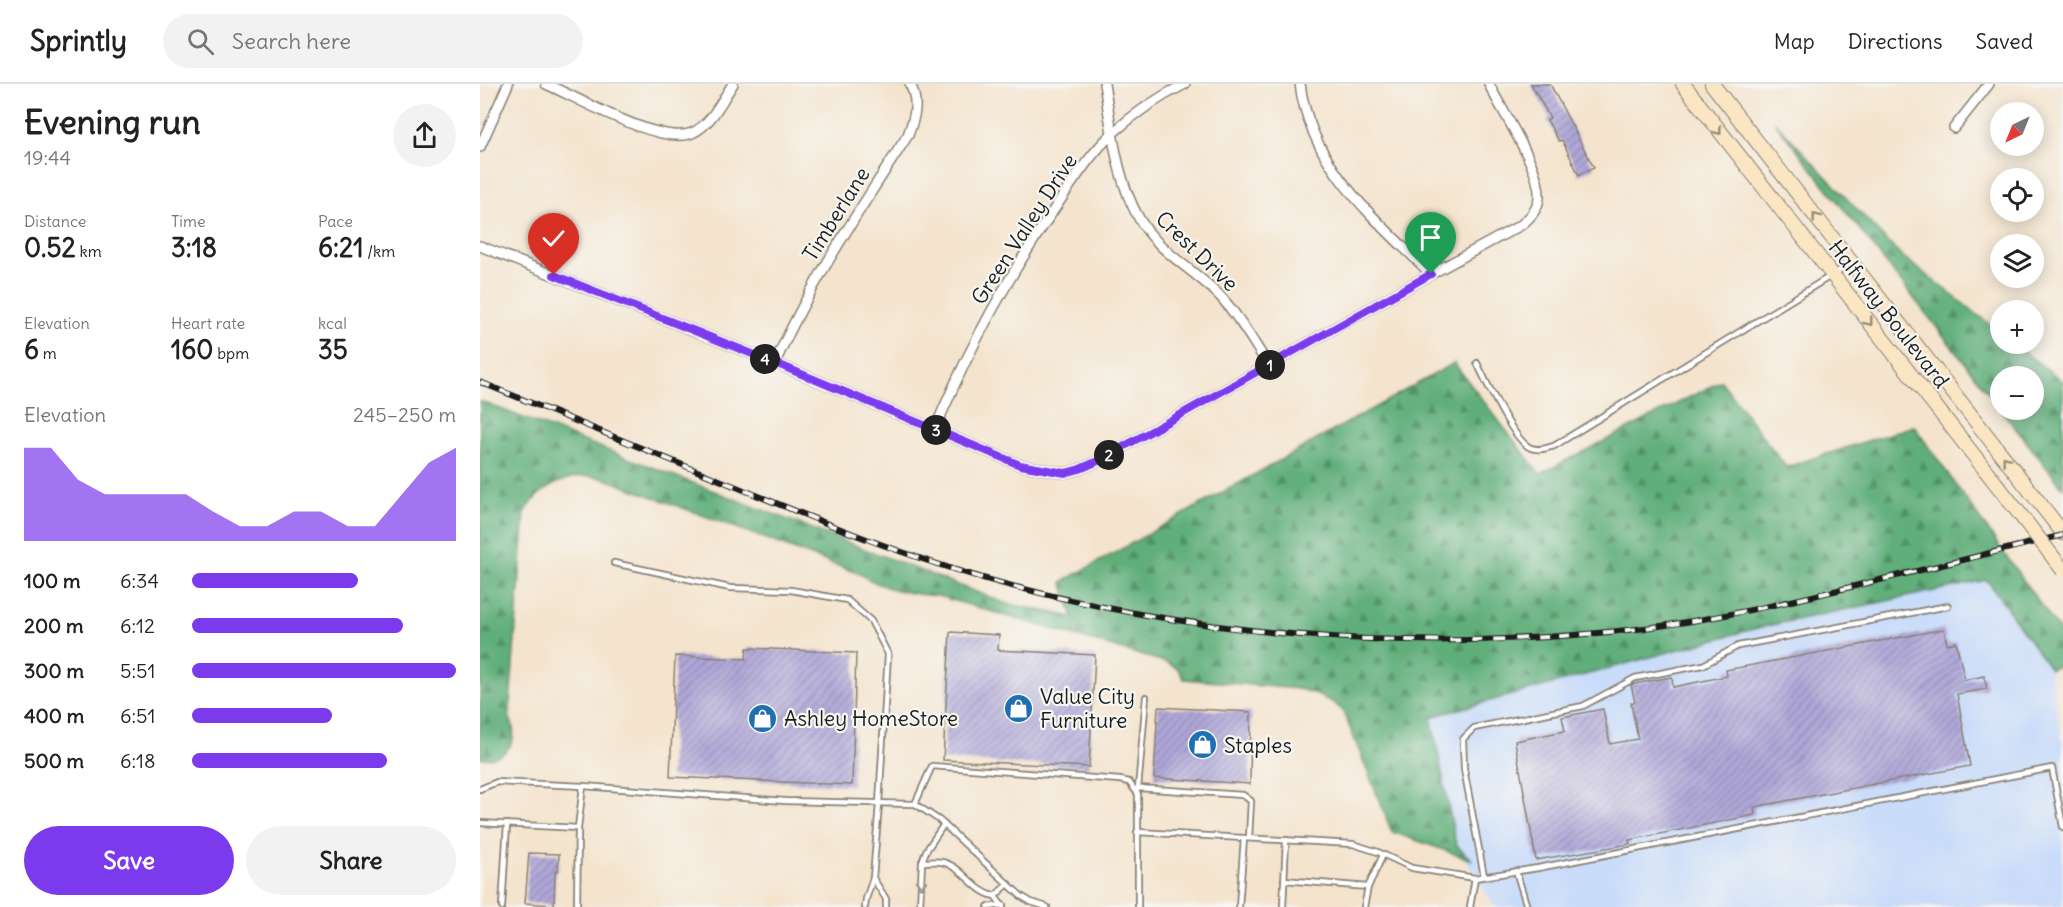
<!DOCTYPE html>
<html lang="en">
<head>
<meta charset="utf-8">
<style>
  body { margin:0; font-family:Delius,sans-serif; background:#f2f2f2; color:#222; height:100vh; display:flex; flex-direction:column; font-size:22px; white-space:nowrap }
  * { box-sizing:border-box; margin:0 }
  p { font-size:20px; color:#767676 }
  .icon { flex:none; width:33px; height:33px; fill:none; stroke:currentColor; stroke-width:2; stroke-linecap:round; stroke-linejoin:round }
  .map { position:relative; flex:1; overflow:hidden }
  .sheet { display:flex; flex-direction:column; background:#fff; width:480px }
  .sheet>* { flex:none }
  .needle { width:39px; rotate:223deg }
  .fabs { position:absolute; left:1510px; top:18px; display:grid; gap:12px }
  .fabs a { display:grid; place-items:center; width:54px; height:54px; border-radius:50%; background:#fff; box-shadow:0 3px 15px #0003; font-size:30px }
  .pin { position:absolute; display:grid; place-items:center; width:51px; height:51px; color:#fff; margin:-62px -26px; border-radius:50% 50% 50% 0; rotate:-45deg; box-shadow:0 0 6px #0007 }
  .pin .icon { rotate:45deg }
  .km { position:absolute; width:30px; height:30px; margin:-15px; border-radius:50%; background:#222; color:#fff; font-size:16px; line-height:30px; text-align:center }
  .round { display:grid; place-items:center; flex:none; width:63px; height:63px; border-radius:32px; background:#f2f2f2 }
  .overview { display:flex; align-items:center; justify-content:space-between; height:102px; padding:0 24px }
  h1 { font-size:33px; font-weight:700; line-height:45px }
  .stats { display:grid; grid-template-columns:repeat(3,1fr); gap:9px; height:102px; padding:6px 24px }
  .stats div { display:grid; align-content:center }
  .stats b { font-size:26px; font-weight:700 }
  .stats small { font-size:16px; font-weight:400 }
  .stats p { font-size:16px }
  .chart { height:168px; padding:12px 24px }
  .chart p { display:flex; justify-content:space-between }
  .chart svg { width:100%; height:108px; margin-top:6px; fill:#7c3aed; opacity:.7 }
  .action { display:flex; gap:12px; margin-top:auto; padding:12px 24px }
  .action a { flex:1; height:69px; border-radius:36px; background:#7c3aed; color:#fff; font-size:24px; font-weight:700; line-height:69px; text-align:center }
  .action a+a { background:#f2f2f2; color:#222 }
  ul { padding:0 24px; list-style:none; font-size:20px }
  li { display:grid; grid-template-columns:96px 72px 1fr; align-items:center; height:45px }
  li i { height:15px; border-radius:8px; background:#7c3aed }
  header { display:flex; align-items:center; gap:36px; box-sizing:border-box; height:84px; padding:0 30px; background:#fff; border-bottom:2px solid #e0e0e0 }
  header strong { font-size:28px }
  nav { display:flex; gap:33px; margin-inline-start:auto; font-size:21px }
  .search { width:420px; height:54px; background:#f2f2f2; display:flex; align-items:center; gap:15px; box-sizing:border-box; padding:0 21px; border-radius:33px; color:#767676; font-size:22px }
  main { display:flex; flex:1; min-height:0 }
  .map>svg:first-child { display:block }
  .built { fill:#c9dcf9 }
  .forest { fill:url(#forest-firs); stroke:#3e664b; stroke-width:1.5 }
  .building { fill:url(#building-hatch) }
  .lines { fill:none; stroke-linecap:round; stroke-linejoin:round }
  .service-casing { stroke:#888075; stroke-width:8 }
  .minor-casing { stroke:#888075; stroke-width:12 }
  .secondary-casing { stroke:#888075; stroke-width:16 }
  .service { stroke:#fff; stroke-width:4.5 }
  .minor { stroke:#fff; stroke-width:9 }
  .secondary { stroke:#fbe6c4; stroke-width:14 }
  .rail-casing { stroke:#1c1c1c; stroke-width:6 }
  .rail { stroke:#f6f6f2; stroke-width:4; stroke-dasharray:11; stroke-linecap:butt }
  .secondary-bridge-casing { stroke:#888075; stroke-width:16; stroke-linecap:butt }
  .secondary-bridge { stroke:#fbe6c4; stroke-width:14 }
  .oneway { stroke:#978b78 }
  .oneway2 { stroke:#999 }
  .route-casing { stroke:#fff; stroke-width:12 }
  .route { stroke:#7c3aed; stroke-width:8 }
  .labels { text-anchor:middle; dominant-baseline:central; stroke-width:4.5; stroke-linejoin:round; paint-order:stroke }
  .street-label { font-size:21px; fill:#1c1c1c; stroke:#f6f6f2 }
  .poi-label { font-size:21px; fill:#1c1c1c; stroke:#f6f6f2; text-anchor:start }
</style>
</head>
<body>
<header>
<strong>Sprintly</strong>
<div class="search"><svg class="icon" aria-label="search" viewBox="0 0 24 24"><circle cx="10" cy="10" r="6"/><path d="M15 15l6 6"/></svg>Search here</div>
<nav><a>Map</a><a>Directions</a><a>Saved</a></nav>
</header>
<main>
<section class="sheet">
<div class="overview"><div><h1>Evening run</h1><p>19:44</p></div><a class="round"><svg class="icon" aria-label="share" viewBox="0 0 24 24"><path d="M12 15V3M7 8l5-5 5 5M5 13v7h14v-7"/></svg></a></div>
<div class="stats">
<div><p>Distance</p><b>0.52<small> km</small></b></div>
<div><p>Time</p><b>3:18</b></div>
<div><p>Pace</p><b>6:21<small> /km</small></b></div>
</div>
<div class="stats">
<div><p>Elevation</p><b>6<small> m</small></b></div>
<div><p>Heart rate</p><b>160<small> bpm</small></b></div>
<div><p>kcal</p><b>35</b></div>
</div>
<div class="chart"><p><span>Elevation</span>245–250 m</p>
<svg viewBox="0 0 160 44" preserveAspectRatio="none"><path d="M0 44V6L10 6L20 19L30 25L40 25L50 25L60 25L70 32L80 38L90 38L100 32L110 32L120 38L130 38L140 25L150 12L160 6V44z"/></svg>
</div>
<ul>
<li><b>100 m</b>6:34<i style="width:63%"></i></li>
<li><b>200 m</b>6:12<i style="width:80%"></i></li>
<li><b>300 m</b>5:51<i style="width:100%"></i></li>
<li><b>400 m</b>6:51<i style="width:53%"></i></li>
<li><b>500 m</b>6:18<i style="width:74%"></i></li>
</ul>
<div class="action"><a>Save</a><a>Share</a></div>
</section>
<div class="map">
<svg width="1583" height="823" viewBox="0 0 1583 823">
  <defs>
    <pattern id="forest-firs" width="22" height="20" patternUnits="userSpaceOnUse" patternTransform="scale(1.5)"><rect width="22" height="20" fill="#60af7a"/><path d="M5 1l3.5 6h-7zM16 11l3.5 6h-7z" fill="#4e8e63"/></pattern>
    <pattern id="building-hatch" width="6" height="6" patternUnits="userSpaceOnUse" patternTransform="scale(1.5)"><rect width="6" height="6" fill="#b0a8d9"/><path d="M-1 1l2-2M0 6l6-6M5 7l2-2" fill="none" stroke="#8e88af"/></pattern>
  </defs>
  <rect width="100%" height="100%" fill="#f6f6f2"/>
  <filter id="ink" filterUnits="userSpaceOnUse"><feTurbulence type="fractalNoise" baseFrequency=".0167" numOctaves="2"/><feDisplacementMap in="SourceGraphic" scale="12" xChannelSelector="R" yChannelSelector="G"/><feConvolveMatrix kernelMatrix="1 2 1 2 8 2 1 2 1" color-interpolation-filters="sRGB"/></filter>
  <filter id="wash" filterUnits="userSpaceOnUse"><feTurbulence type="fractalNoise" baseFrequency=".008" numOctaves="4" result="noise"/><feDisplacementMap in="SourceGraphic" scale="24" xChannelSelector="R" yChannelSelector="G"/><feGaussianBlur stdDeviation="1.35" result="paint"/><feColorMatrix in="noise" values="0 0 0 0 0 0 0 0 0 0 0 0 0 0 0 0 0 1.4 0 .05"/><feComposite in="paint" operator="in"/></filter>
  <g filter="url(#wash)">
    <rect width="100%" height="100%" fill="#f4e4ce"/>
    <path class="built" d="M1507 496 1570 585 1583 661V823H1015L976 761 951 633 1277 544Z"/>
    <g class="forest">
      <path d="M1295 38 1417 168 1521 249V260H1534L1583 297V404L1521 326H1554V292H1521V325Z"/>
      <path d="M974 279 1060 390 1241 297 1306 383 1434 342 1583 552V581L1570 585 1507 496 1277 544 951 633 976 761 992 776 912 748 863 627 854 619 833 609 819 605 704 595 698 585 688 579 458 512C430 510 403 506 380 490L125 395C96 386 60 401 45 428L29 632C41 656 27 677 0 674V317L525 519 593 533 582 498Z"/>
    </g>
    <g id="blocks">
      <g class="building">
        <path d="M1051 0H1070L1114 84 1099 91 1082 56 1079 57 1067 36 1070 34Z"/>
        <path d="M1464 545 1467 560 1476 558 1485 596 1504 592 1507 605 1477 610 1490 682 1274 723 1275 731 1149 756 1150 760 1056 776 1035 657 1085 647 1082 633 1123 625 1130 660 1158 655 1151 619 1155 618 1151 601 1154 600 1192 593 1193 603 1247 592 1246 586Z"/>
        <path d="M470 548 519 551 518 566 615 571 609 683 463 676Z"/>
        <path d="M267 564 376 569 372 701 190 693 195 572 266 575Z"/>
        <path d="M678 623 771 628 770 700 674 694Z"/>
        <path d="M49 769 79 770 78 787H75L74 821 45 819Z"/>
      </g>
    </g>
  </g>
  <g filter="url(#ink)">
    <use href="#blocks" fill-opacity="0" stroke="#888075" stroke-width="1.5"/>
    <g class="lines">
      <defs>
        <g id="service">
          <path d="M997 279C1006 297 1034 358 1051 364 1059 367 1066 364 1074 362L1370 180"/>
          <path d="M134 479 250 504 311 506 367 516 391 537 408 570 399 720 393 794 386 815 385 823"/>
          <path d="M658 704 763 711 771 717 769 754"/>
          <path d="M0 705 17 698 103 702 305 717 435 720 459 736 541 812 551 818 567 823"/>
          <path d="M658 705 666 613"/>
          <path d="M435 720 452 682 640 696 649 698 658 710V823"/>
          <path d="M0 739 98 744"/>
          <path d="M657 748 873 760 898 768 932 784 995 794 1058 784 1572 684 1583 743"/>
          <path d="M442 778C448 778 456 777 462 778 483 782 493 808 515 812"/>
          <path d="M1036 787 1047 823"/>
          <path d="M1004 792 984 685 983 655 994 644 1103 622 1155 594 1223 581 1258 562 1468 522"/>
          <path d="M393 794 406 815V823"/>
          <path d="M804 796 888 803"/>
          <path d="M22 823 27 740"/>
          <path d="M97 823 98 744 103 702"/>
          <path d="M440 823 442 778 446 767 464 740"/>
          <path d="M508 823 523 821"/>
          <path d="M523 823 515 812 528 800"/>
          <path d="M759 823 764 754"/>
          <path d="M803 823 806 756"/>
          <path d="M884 823 888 803 903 771"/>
          <path d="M990 823 995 794"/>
        </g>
        <g id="minor">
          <path d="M66 0C98 14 181 62 212 49 231 41 242 16 253 0"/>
          <path d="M624 0C632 45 636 96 660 136 679 168 713 185 739 211 759 232 773 258 789 282"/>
          <path d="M820 0C831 84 895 134 951 190"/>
          <path d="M1474 44 1509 0"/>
          <path d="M0 63 28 0"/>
          <path d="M0 162 295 279 540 381 585 389 600 385 618 377 951 190 1041 141C1048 135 1055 129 1058 119 1067 92 1021 27 1009 0"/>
          <path d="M295 279C331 198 380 125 428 51 435 33 439 18 430 0"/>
          <path d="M455 345C488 266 528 192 577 121 594 96 611 69 634 48 655 29 679 13 705 0"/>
        </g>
        <g id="secondary">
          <path d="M1203 0 1539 429"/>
          <path d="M1232 0 1583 449"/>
        </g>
      </defs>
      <use href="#service" class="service-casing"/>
      <use href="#minor" class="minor-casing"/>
      <use href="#secondary" class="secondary-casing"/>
      <use href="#service" class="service"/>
      <use href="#minor" class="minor"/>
      <use href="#secondary" class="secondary"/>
      <defs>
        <path id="rail" d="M0 298C86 333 173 369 259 404 340 437 421 471 506 495 718 554 939 570 1157 545 1234 536 1309 518 1383 500 1450 484 1516 468 1583 451"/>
      </defs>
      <use href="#rail" class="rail-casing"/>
      <use href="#rail" class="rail"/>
      <defs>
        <path id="secondary-bridge" d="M1539 429 1583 486"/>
      </defs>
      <use href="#secondary-bridge" class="secondary-bridge-casing"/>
      <use href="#secondary-bridge" class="secondary-bridge"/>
    </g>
    <defs><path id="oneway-chevron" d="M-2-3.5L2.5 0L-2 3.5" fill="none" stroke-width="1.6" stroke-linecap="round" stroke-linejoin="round" transform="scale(1.5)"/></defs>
    <g class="oneway">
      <use href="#oneway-chevron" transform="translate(1238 47) rotate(52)"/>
      <use href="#oneway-chevron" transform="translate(1336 133) rotate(-128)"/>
      <use href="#oneway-chevron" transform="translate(1389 238) rotate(52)"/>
      <use href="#oneway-chevron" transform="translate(1526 376) rotate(-128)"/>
    </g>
    <use class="oneway2" href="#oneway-chevron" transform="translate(441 800) rotate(93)"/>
  </g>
  <g class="lines" filter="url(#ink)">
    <defs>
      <path id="route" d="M74 191 295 279 540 381 585 389 600 385 618 377 951 190"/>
    </defs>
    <use href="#route" class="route-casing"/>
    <use href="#route" class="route"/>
  </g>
  <defs>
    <symbol id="shop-disc" viewBox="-11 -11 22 22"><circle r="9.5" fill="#1f6fb2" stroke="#f6f6f2"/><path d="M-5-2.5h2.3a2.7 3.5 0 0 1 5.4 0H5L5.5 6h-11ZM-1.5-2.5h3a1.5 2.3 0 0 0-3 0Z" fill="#fff"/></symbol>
  </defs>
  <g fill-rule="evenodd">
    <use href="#shop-disc" x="522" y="608" width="33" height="33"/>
    <use href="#shop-disc" x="266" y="618" width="33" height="33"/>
    <use href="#shop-disc" x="706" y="644" width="33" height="33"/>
  </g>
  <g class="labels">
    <g class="street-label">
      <text transform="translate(356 130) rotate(-58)">Timberlane</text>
      <text transform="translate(544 145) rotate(-57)">Green Valley Drive</text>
      <text transform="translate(717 167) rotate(44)">Crest Drive</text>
      <text transform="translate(1409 230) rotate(52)">Halfway Boulevard</text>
    </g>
    <g class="poi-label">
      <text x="560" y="612">Value City<tspan x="560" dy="24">Furniture</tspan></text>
      <text x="304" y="634">Ashley HomeStore</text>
      <text x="744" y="661">Staples</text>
    </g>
  </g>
</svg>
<div class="fabs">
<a><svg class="needle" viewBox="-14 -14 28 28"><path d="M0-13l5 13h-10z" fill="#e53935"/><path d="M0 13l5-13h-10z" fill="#767676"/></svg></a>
<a><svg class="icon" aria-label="locate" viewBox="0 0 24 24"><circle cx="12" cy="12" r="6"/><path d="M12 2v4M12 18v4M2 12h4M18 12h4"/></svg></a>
<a><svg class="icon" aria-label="layers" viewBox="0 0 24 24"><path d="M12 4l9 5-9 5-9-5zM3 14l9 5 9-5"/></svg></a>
<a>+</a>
<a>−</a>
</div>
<div class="pin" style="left:951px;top:190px;background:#1e9e55"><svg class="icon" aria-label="arrive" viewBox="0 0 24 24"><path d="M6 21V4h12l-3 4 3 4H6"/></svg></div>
<div class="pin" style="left:74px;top:191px;background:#d93025"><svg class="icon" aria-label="check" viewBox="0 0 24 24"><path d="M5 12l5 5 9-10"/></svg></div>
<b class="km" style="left:790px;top:281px">1</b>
<b class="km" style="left:629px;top:371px">2</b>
<b class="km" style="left:456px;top:346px">3</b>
<b class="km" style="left:285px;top:275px">4</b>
</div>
</main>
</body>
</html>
